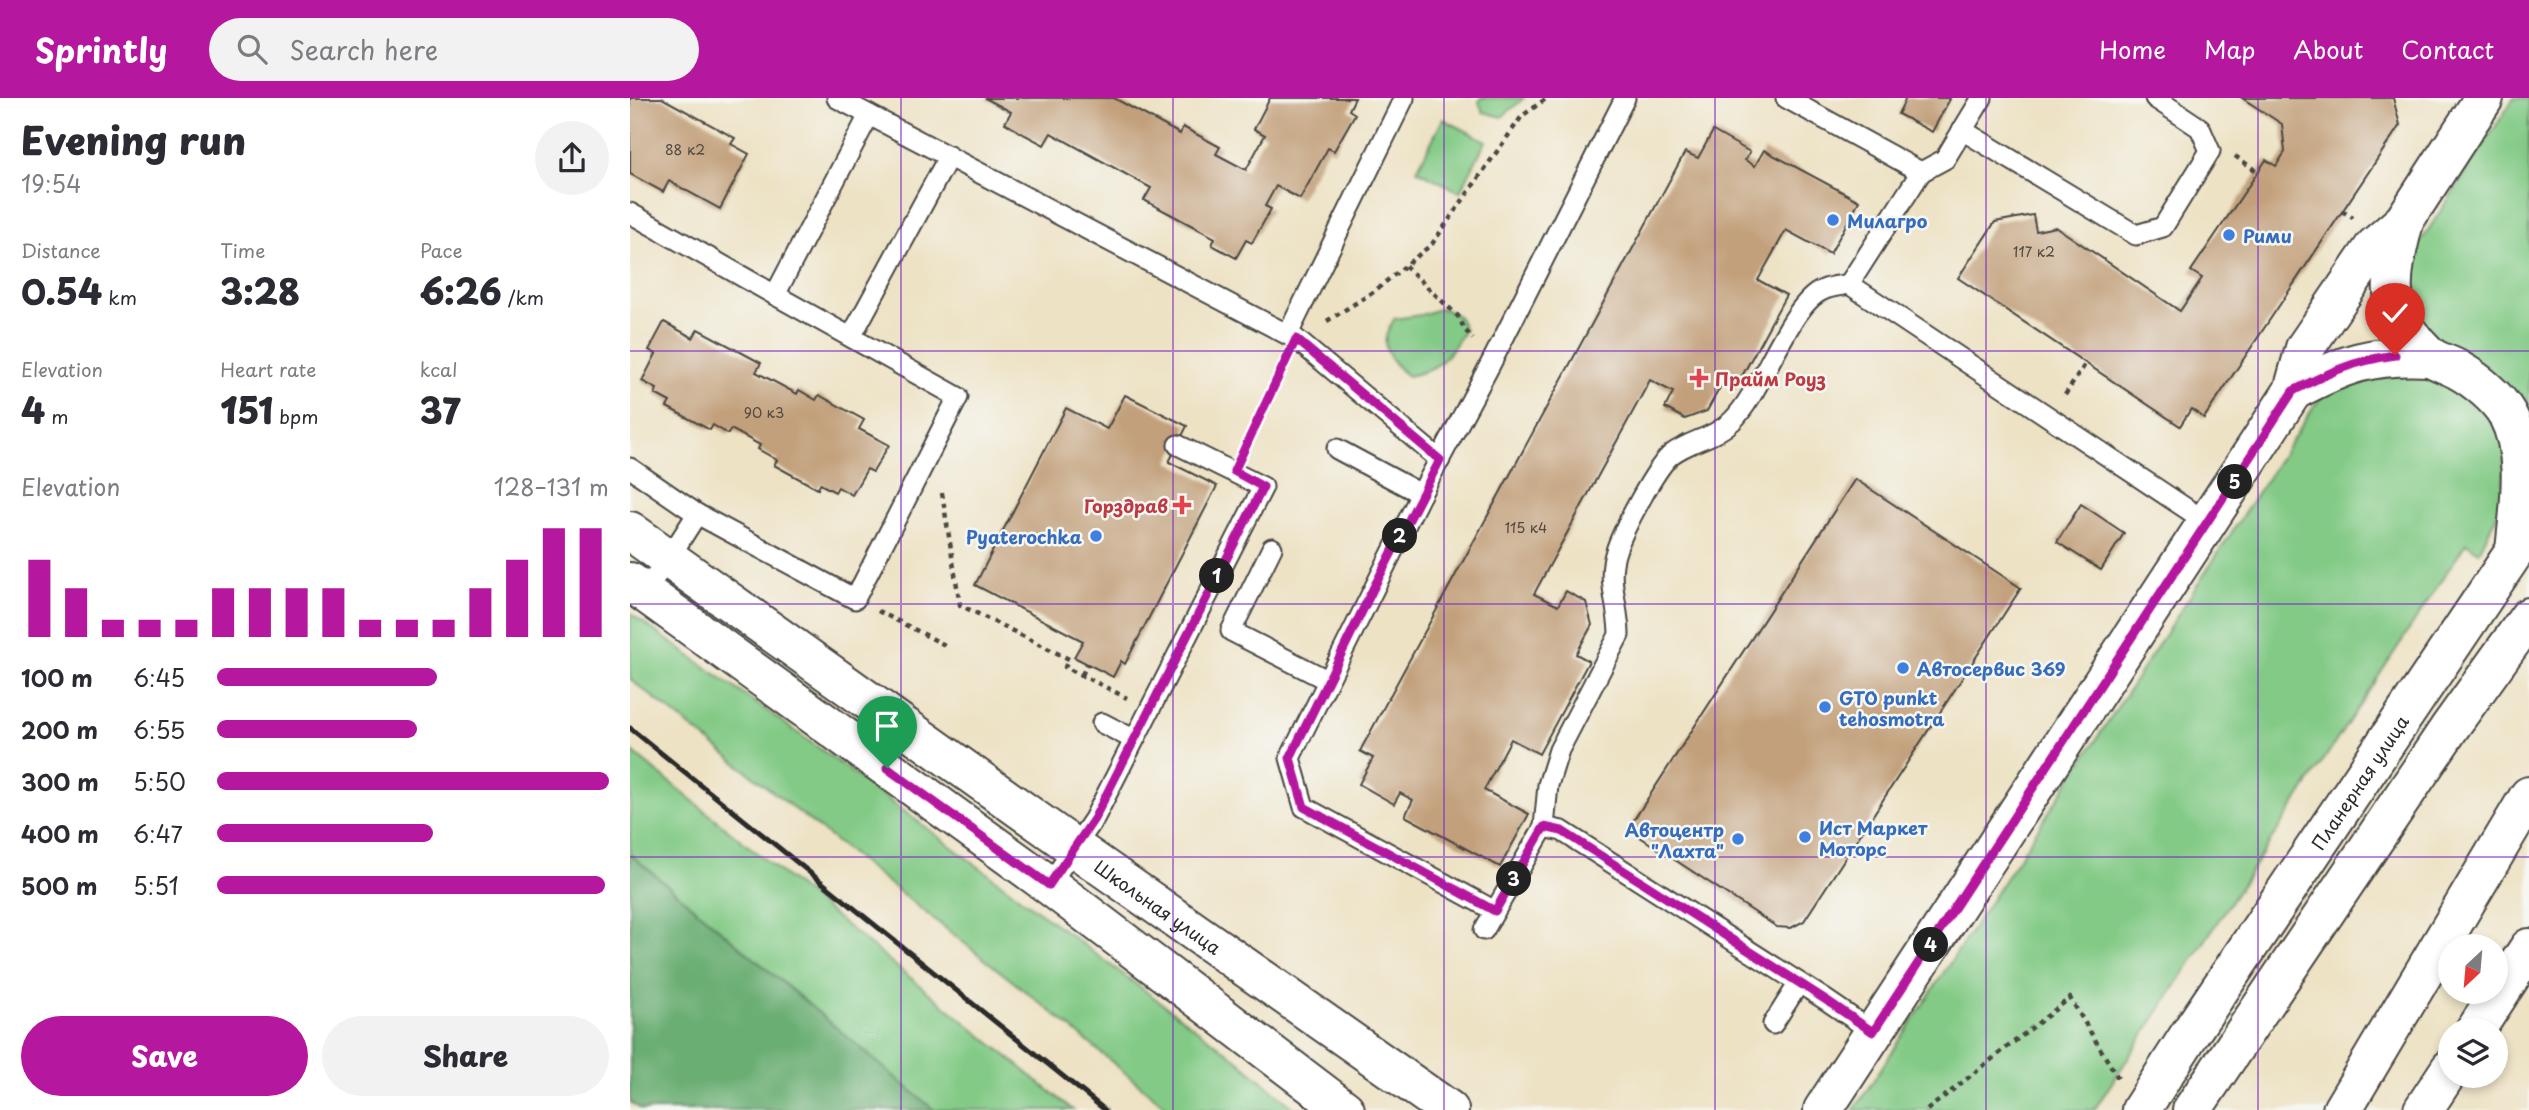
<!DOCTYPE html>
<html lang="en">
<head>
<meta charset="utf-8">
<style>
  body { margin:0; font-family:"Playpen Sans",sans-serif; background:#f2f2f3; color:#2b2b33; height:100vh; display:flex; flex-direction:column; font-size:26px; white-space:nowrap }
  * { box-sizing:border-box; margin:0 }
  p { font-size:23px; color:#7c7c81 }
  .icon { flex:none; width:38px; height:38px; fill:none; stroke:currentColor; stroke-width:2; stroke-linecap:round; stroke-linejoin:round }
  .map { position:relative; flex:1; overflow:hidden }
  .details { display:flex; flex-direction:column; background:#fff; width:630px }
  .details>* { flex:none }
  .needle { width:46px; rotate:206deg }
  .controls { position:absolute; left:1808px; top:836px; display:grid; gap:14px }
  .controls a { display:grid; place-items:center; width:70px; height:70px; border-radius:50%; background:#fff; box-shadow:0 4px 10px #0003; font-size:35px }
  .pin { position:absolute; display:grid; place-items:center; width:60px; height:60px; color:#fff; margin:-72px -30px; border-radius:50% 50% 50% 0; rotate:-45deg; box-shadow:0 0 7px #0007 }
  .pin .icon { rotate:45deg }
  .km { position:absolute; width:35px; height:35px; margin:-18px; border-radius:50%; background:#222; color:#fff; font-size:19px; line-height:35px; text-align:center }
  .round { display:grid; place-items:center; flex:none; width:74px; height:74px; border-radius:37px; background:#f2f2f3 }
  .headline { display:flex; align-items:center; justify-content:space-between; height:119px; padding:0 21px }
  h1 { font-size:38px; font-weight:800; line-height:52px }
  .metrics { display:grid; grid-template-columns:repeat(3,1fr); gap:10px; height:119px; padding:7px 21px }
  .metrics div { display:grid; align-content:center }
  .metrics b { font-size:35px; font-weight:800 }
  .metrics small { font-size:19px; font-weight:400 }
  .metrics p { font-size:19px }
  .chart { height:196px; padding:14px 21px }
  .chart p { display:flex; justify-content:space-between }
  .chart svg { width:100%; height:126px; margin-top:7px; stroke:#b5179e; stroke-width:6 }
  .button { display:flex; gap:14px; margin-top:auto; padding:14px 21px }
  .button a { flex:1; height:80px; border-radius:42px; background:#b5179e; color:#fff; font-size:28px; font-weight:800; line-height:80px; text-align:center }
  .button a+a { background:#f2f2f3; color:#2b2b33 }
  ul { padding:0 21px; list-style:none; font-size:23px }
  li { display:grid; grid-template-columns:112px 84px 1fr; align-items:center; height:52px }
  li i { height:18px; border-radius:9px; background:#b5179e }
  header { display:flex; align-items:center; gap:42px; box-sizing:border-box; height:98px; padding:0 35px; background:#b5179e; color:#fff }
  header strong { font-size:33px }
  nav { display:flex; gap:38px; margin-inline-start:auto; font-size:24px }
  .search { width:490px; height:63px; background:#f2f2f3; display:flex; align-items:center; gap:18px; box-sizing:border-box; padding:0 24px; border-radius:38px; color:#7c7c81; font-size:26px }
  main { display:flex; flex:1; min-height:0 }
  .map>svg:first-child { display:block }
  .green { fill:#83ca86; stroke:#577a58; stroke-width:2 }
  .forest { fill:#6aae73; stroke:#4a6c4f; stroke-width:2 }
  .building { fill:#c2a07b }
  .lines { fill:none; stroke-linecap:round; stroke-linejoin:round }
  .service-casing { stroke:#484642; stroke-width:23 }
  .minor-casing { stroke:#484642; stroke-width:42 }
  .secondary-casing { stroke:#484642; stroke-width:42 }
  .primary-casing { stroke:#484642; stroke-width:42 }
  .motorway-casing { stroke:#484642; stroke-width:42 }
  .path { stroke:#484642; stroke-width:4.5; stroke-dasharray:5 5; stroke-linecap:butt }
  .service { stroke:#fff; stroke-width:19 }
  .minor { stroke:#fff; stroke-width:38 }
  .secondary { stroke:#fff; stroke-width:38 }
  .primary { stroke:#fff; stroke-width:38 }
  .motorway { stroke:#fff; stroke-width:38 }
  .rail { stroke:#2b2b2b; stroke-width:5 }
  .route-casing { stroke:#fff; stroke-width:14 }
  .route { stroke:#b5179e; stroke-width:9 }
  .grid { fill:none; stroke:#7b2cbf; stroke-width:2; stroke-opacity:0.55 }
  .shop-dot { fill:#3f7fe0; stroke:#f6f6f2; stroke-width:2.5 }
  .health-dot { fill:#e0444e; stroke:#f6f6f2; stroke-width:2.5 }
  .labels { text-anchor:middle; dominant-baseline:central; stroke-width:5; stroke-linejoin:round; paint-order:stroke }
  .number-label { font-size:14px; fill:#51483f }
  .shop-label { font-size:18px; font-weight:bold; fill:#366cbe; stroke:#f6f6f2; text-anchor:start }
  .health-label { font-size:18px; font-weight:bold; fill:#be3a42; stroke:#f6f6f2; text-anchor:start }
  .street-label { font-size:18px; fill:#2b2b2b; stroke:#f6f6f2 }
</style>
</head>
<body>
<header>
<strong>Sprintly</strong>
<div class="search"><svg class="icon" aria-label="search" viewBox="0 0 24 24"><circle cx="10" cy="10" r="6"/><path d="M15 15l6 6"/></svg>Search here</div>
<nav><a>Home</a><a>Map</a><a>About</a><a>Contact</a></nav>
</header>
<main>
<section class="details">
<div class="headline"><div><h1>Evening run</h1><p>19:54</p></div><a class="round"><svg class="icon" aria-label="share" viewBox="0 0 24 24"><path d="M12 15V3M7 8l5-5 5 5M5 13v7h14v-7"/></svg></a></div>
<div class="metrics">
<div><p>Distance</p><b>0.54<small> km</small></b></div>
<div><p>Time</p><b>3:28</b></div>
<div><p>Pace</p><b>6:26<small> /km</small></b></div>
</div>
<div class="metrics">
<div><p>Elevation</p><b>4<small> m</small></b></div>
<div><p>Heart rate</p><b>151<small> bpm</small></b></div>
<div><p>kcal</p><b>37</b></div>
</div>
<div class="chart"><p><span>Elevation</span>128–131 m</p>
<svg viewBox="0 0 160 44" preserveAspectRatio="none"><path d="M5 44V17M15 44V27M25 44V38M35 44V38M45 44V38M55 44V27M65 44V27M75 44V27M85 44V27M95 44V38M105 44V38M115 44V38M125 44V27M135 44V17M145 44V6M155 44V6"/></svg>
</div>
<ul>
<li><b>100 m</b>6:45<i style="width:56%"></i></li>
<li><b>200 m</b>6:55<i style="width:51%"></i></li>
<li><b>300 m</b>5:50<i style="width:100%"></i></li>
<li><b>400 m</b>6:47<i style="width:55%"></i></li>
<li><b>500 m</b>5:51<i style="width:99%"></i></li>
</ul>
<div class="button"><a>Save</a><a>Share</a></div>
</section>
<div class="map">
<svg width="1899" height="1012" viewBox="0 0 1899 1012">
  <rect width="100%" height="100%" fill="#f6f6f2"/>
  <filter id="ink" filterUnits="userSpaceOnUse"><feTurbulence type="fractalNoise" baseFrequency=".0143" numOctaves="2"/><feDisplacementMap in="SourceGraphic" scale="14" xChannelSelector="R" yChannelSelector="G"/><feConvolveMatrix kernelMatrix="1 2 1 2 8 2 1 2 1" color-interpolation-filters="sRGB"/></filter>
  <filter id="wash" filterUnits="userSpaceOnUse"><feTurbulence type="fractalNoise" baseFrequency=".00686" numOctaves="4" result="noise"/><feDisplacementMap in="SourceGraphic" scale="28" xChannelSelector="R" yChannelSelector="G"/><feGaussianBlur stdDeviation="1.57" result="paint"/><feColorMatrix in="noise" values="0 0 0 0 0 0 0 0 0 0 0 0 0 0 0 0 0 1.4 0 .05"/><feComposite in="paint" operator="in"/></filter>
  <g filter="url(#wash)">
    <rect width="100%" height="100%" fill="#ede2c4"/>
    <g class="green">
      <path d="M851 0H894L872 19 853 14 849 4Z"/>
      <path d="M1884 0H1899V320L1807 243 1777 206 1780 160Z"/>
      <path d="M813 21 856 43 830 94 787 72Z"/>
      <path d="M812 210 828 218 835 232C817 259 812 271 778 278 766 269 752 254 756 238 757 233 762 226 764 221L791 217Z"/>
      <path d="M1796 275 1845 304 1864 327 1875 349 1873 404 1849 454 1836 445 1464 1012H1224L1687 304 1714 282Z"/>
      <path d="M0 515 193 653 604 959 666 1012H540L428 919 0 581Z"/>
      <path d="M0 652 443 1012H304L0 756Z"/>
    </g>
    <path class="forest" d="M0 756 304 1012H12L0 1004Z"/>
    <g id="blocks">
      <g class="building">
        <path d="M0 0H32L105 40 101 46 119 56 90 111 39 83 33 94 0 76Z"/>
        <path d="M355 0H484L550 36 553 29 590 49 586 56 616 72 635 37 624 31 640 0H725L719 12 725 16 704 53 698 50 670 101 646 88 635 108 641 111 622 145 616 142 606 160 582 147 585 140 514 102 521 90 421 35 414 47 395 37 375 25 381 14Z"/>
        <path d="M1276 0H1318L1320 1 1302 34 1268 16Z"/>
        <path d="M1612 0H1763L1770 27 1574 320 1561 311 1550 328 1328 180 1365 124 1403 117 1406 133 1426 129 1550 213 1572 180 1561 173 1636 62 1646 68 1655 54 1652 26Z"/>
        <path d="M1083 33 1120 54 1115 62 1125 68 1134 52 1229 103 1200 156 1156 132 1128 182 1156 197 1105 291 1093 284 1077 313 1055 321 1035 310 1043 294 1020 282 904 496 928 508 936 493 956 504 962 527 946 556 959 563 909 656 881 641 854 692 899 716 870 769 775 718 783 702 770 695 764 706 729 686 743 660 730 653 1055 54 1068 60Z"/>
        <path d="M34 224 63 240 68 231 131 265 126 274 167 296 169 292 186 302 189 297 234 322 229 331 259 347 243 374 237 371 222 397 208 389 205 394 190 386 188 391 144 367 147 362 128 351 130 347 101 331 98 336 83 327 80 332 37 309 40 304 25 296 27 291 12 283 26 256 19 252Z"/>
        <path d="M495 297 557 328 539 364 587 388 495 566 491 563 483 579 444 559 453 543 345 487 436 310 477 331Z"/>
        <path d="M1225 381 1391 490 1174 823 1161 830 1147 829 998 731Z"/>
        <path d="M1451 406 1494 435 1471 472 1427 444Z"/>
      </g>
    </g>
  </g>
  <g filter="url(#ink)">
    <use href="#blocks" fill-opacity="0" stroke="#484642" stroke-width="2"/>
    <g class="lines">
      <defs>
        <g id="service">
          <path d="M207 0 666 241 810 362"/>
          <path d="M995 0 861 265 791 396 660 660 674 709 865 813 914 729 918 687 929 652 989 537C989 507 976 483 986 453 992 434 1026 368 1042 356 1061 342 1084 340 1102 323 1133 293 1159 206 1193 192 1201 188 1211 188 1219 186"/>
          <path d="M1156 0 1291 74 1219 186 1578 425"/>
          <path d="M1332 32 1506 137 1533 129 1580 53 1570 30 1525 0"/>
          <path d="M1291 74 1315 61 1352 0"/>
          <path d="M0 115 145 197 239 17"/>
          <path d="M658 236 774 0"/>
          <path d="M221 239 319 58"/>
          <path d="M707 351 791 396"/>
          <path d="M0 370 67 416 225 501 328 299 145 197"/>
          <path d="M642 450 601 533 697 582"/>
          <path d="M14 494 39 460 67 416"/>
          <path d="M472 625 503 641"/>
          <path d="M914 729 932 733 1196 902 1243 934"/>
          <path d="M419 787 464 721 633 389 548 347"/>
          <path d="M854 832 865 813"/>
          <path d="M1143 926 1169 885"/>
        </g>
        <g id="minor">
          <path d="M1774 123C1764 167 1750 207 1786 244 1791 249 1796 255 1801 259 1810 265 1821 267 1830 273 1846 282 1868 300 1877 316 1899 357 1889 409 1885 453"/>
          <path d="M1663 293C1715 265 1741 256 1800 259"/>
          <path id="s1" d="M0 433 445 750 819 1012"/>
          <path d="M0 484 419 787 715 1012"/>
          <path d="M1193 1012 1663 293 1675 250 1744 149 1774 123 1854 0"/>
        </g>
        <g id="secondary">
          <path id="s2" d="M1511 1012 1559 937 1899 432"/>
          <path d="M1562 1012 1820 629 1899 519"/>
        </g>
        <path id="primary" d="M1712 1012 1899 698"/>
        <g id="motorway">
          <path d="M1845 933 1899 850"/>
          <path d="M1793 1012 1820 971"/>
        </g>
      </defs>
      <use href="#service" class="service-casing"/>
      <use href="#minor" class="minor-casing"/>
      <use href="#secondary" class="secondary-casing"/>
      <use href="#primary" class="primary-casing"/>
      <use href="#motorway" class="motorway-casing"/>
      <g class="path">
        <path d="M1605 58 1628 74"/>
        <path d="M1712 113 1723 120"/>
        <path d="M775 168 828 218 835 232 843 241"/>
        <path d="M697 223 742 195 802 146 892 18 917 0"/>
        <path d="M1435 297 1456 265"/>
        <path d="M615 348 654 268"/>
        <path d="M312 395 330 507 439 561 435 569 497 600"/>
        <path d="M248 513 319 549"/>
        <path d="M452 577 457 566"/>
        <path d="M1297 1012 1440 900 1488 980"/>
      </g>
      <use href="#service" class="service"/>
      <use href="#minor" class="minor"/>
      <use href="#secondary" class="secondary"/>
      <use href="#primary" class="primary"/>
      <use href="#motorway" class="motorway"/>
      <path class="rail" d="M0 630 475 1012"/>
    </g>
  </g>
  <g class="lines" filter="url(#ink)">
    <defs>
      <path id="route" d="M257 670 419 787 464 721 633 389 604 373 666 241 810 362 744 489 660 660 674 709 865 813 914 729 932 733 1196 902 1243 934 1663 293C1700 274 1723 263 1765 257"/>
    </defs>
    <use href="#route" class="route-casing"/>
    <use href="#route" class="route"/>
  </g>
  <path class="grid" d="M271 0V1012M543 0V1012M814 0V1012M1085 0V1012M1356 0V1012M1628 0V1012M0 253H1899M0 506H1899M0 759H1899"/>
  <g class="shop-dot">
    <circle cx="1203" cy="122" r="7"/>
    <circle cx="1599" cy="137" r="7"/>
    <circle cx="466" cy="438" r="7"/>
    <circle cx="1273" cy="570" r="7"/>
    <circle cx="1195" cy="609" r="7"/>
    <circle cx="1175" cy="739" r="7"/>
    <circle cx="1108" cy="741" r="7"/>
  </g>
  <g class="health-dot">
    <path d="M1065.5 269.5h7v7h7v7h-7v7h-7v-7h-7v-7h7z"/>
    <path d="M548.5 396.5h7v7h7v7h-7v7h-7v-7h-7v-7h7z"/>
  </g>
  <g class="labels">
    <g class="number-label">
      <text x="55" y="51">88 к2</text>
      <text x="1404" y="153">117 к2</text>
      <text x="134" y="314">90 к3</text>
      <text x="896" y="429">115 к4</text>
    </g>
    <g class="shop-label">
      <text x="1217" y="122">Милагро</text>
      <text x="1613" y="137">Рими</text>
      <text x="452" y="438" text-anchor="end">Pyaterochka</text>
      <text x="1287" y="570">Автосервис 369</text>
      <text x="1209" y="599">GTO punkt<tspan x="1209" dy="21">tehosmotra</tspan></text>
      <text x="1189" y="729">Ист Маркет<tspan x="1189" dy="21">Моторс</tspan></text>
      <text x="1094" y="731" text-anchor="end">Автоцентр<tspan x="1094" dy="21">"Лахта"</tspan></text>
    </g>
    <g class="health-label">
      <text x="1085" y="280">Прайм Роуз</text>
      <text x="538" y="407" text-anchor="end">Горздрав</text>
    </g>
    <g class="street-label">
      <text stroke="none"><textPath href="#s2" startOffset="394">Планерная улица</textPath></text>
      <text stroke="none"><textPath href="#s1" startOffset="648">Школьная улица</textPath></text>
    </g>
  </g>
</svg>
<div class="controls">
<a><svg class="needle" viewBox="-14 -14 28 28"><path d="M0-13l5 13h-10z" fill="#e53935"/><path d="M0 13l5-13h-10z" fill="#7c7c81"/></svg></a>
<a><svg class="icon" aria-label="layers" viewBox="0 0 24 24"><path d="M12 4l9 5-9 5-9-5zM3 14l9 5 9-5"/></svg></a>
</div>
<div class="pin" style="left:257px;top:670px;background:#1e9e55"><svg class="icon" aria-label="arrive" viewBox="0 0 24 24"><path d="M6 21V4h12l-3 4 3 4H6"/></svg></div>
<div class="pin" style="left:1765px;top:257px;background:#d93025"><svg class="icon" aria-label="check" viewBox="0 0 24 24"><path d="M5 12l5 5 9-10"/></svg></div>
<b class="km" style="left:587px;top:478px">1</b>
<b class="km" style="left:770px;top:438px">2</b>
<b class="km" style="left:884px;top:781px">3</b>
<b class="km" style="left:1301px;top:847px">4</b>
<b class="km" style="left:1605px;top:384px">5</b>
</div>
</main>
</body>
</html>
